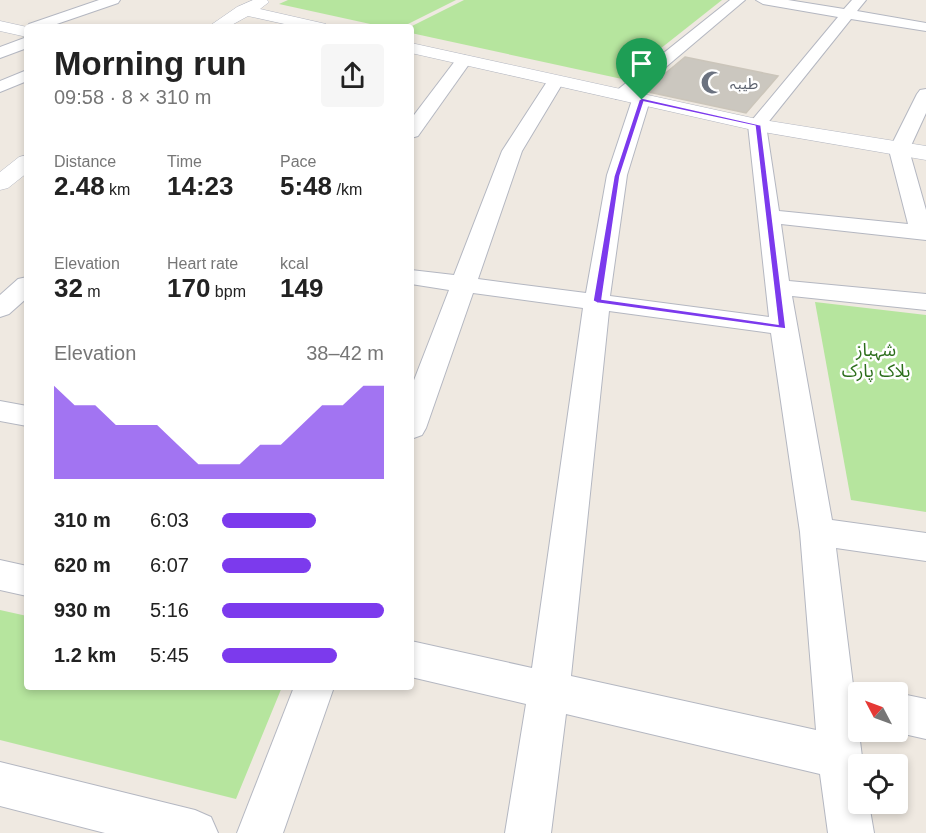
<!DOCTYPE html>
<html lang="en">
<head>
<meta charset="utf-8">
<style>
  body { margin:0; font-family:Helvetica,"Noto Sans Arabic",sans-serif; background:#f6f6f6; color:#222; height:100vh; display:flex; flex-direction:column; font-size:22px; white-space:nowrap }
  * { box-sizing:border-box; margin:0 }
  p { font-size:20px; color:#767676 }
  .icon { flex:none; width:33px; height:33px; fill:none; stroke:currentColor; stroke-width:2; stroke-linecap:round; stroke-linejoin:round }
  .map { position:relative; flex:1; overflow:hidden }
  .sheet { position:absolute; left:24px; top:24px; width:390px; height:666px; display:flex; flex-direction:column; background:#fff; border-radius:6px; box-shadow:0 3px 9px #0003 }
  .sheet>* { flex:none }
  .needle { width:39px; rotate:311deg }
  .controls { position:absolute; left:848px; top:682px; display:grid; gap:12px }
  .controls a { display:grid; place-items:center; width:60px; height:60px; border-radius:6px; background:#fff; box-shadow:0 3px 9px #0003; font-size:30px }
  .pin { position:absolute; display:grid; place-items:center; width:51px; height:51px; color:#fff; margin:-62px -26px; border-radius:50% 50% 50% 0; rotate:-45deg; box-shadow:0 0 6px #0007 }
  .pin .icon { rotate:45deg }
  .round { display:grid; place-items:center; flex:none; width:63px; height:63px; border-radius:6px; background:#f6f6f6 }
  .overview { display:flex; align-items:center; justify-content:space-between; height:102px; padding:0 30px }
  h1 { font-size:33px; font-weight:700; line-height:45px }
  .metrics { display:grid; grid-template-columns:repeat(3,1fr); gap:9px; height:102px; padding:6px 30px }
  .metrics div { display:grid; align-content:center }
  .metrics b { font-size:26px; font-weight:700 }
  .metrics small { font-size:16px; font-weight:400 }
  .metrics p { font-size:16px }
  .chart { height:168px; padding:12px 30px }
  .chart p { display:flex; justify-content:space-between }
  .chart svg { width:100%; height:108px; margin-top:6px; fill:#7c3aed; opacity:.7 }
  ul { padding:0 30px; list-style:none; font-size:20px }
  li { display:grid; grid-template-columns:96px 72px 1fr; align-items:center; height:45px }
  li i { height:15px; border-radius:8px; background:#7c3aed }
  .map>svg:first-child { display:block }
  .green { fill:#b6e59e }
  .building { fill:#cbc7bf; stroke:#cbc5ba; stroke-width:1.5 }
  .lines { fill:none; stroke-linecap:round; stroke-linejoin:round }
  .street-casing { stroke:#b4b7c1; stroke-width:2 }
  .secondary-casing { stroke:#b4b7c1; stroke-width:1 }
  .street { fill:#fff; fill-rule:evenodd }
  .secondary { fill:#fff; fill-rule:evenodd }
  .route { fill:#7c3aed; stroke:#fff; stroke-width:1.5; fill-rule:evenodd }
  .labels { text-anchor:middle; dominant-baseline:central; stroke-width:5; stroke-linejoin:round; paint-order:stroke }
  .far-worship-label { font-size:15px; fill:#5b616d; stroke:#fff; text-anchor:start }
  .park-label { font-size:18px; fill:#2c6e1b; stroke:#fff }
</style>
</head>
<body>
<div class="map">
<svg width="926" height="833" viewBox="0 0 926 833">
  <rect width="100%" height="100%" fill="#efe9e1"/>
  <g class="green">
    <path d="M288 0H456L402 27H384L279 4Z"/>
    <path d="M464 0H722L622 79 411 33 410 27Z"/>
    <path d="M815 302 926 315V512L851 500Z"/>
    <path d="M0 610 27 616V687H282L236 799 0 740Z"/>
  </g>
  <path class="building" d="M685 57 778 76 746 113 644 91Z"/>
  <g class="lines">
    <defs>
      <g id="street">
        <path d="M99 0H120L118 3 48 27H27L29 24Z"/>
        <path d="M730 0H745L628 99H616L613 95 616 91Z"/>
        <path d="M756 0H788L844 9 852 0H866L857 11 926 23V31L851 19 766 125 779 211 908 224 889 150 917 94 920 90 926 89V113L909 150 926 210V240L781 224 789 281 926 294V310L792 296 832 520 926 533V561L836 548 863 765H858V804H869L874 833H828L820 774 566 714 551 833H505L526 704 411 677V641L532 668 583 308 473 293 426 428 422 435 411 439V388L449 290 411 284V270L454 275 502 151 550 77H562L564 81 522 151 478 279 586 293 607 175 632 100 635 96H647L650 100 627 175 610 296 769 317 748 125 838 17 763 4ZM609 311 771 333 800 532 816 730 571 676Z"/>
        <path d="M27 37V48L0 58V47Z"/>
        <path d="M464 55 472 60 418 136 411 138V119L458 57Z"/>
        <path d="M27 70V81L0 92V81Z"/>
        <path d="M27 277V298L9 314 0 317V295L18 279Z"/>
        <path d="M0 401 27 406V426L0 421Z"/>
        <path d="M0 560 27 566V596L0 590Z"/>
        <path d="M294 687H334L283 833H237Z"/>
        <path d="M897 693 926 699V739L895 732Z"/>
        <path d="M0 762 195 810 211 817 218 833H105L0 806Z"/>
      </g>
      <g id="secondary">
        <path d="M253 0H267L269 2 260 9 326 24 328 27H298L248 16 228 27H208L237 7Z"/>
        <path d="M0 21 27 27V37L0 31Z"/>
        <path d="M411 43 757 119 926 146V160L757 131 411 53Z"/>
        <path d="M27 155V173L8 188 0 190V172L19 157Z"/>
      </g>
    </defs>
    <use href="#street" class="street-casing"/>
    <use href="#secondary" class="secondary-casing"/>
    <use href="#street" class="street"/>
    <use href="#secondary" class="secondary"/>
  </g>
  <path class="route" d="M642 98 761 125 786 329 597 303 593 301 614 176 639 100ZM644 102 755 126 778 324 602 299 620 176Z"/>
  <defs>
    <symbol id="mosque-bare" viewBox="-9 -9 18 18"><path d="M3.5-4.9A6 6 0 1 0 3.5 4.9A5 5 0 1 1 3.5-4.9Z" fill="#6b7280" stroke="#fff" stroke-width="2.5" paint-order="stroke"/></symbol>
  </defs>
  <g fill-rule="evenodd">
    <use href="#mosque-bare" x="696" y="66" width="33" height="33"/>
  </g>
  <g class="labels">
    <g class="far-worship-label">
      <text x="730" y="83">طیبہ</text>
    </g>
    <g class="park-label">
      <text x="876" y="350">شہباز<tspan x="876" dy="21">بلاک پارک</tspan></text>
    </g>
  </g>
</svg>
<div class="controls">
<a><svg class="needle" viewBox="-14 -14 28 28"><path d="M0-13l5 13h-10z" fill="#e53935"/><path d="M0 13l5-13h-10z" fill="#767676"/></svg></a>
<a><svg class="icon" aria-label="locate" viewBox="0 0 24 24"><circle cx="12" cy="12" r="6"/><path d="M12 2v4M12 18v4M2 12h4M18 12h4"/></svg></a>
</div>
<div class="pin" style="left:642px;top:100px;background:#1e9e55"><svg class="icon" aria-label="arrive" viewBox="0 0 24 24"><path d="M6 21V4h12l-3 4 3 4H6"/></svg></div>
<section class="sheet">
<div class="overview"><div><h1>Morning run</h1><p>09:58 · 8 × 310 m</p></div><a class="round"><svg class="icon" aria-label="share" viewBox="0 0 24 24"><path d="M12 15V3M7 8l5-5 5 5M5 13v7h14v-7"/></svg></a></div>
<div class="metrics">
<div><p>Distance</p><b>2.48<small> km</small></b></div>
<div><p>Time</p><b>14:23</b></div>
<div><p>Pace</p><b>5:48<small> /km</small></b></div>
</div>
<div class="metrics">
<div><p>Elevation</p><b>32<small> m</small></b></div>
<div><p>Heart rate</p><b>170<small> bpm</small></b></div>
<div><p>kcal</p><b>149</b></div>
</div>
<div class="chart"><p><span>Elevation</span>38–42 m</p>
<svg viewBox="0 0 160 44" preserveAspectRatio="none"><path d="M0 44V6L10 14L20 14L30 22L40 22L50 22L60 30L70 38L80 38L90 38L100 30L110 30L120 22L130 14L140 14L150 6L160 6V44z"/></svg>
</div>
<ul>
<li><b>310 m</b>6:03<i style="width:58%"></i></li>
<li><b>620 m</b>6:07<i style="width:55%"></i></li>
<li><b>930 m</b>5:16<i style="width:100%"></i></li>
<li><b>1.2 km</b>5:45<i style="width:71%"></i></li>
</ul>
</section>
</div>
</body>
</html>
